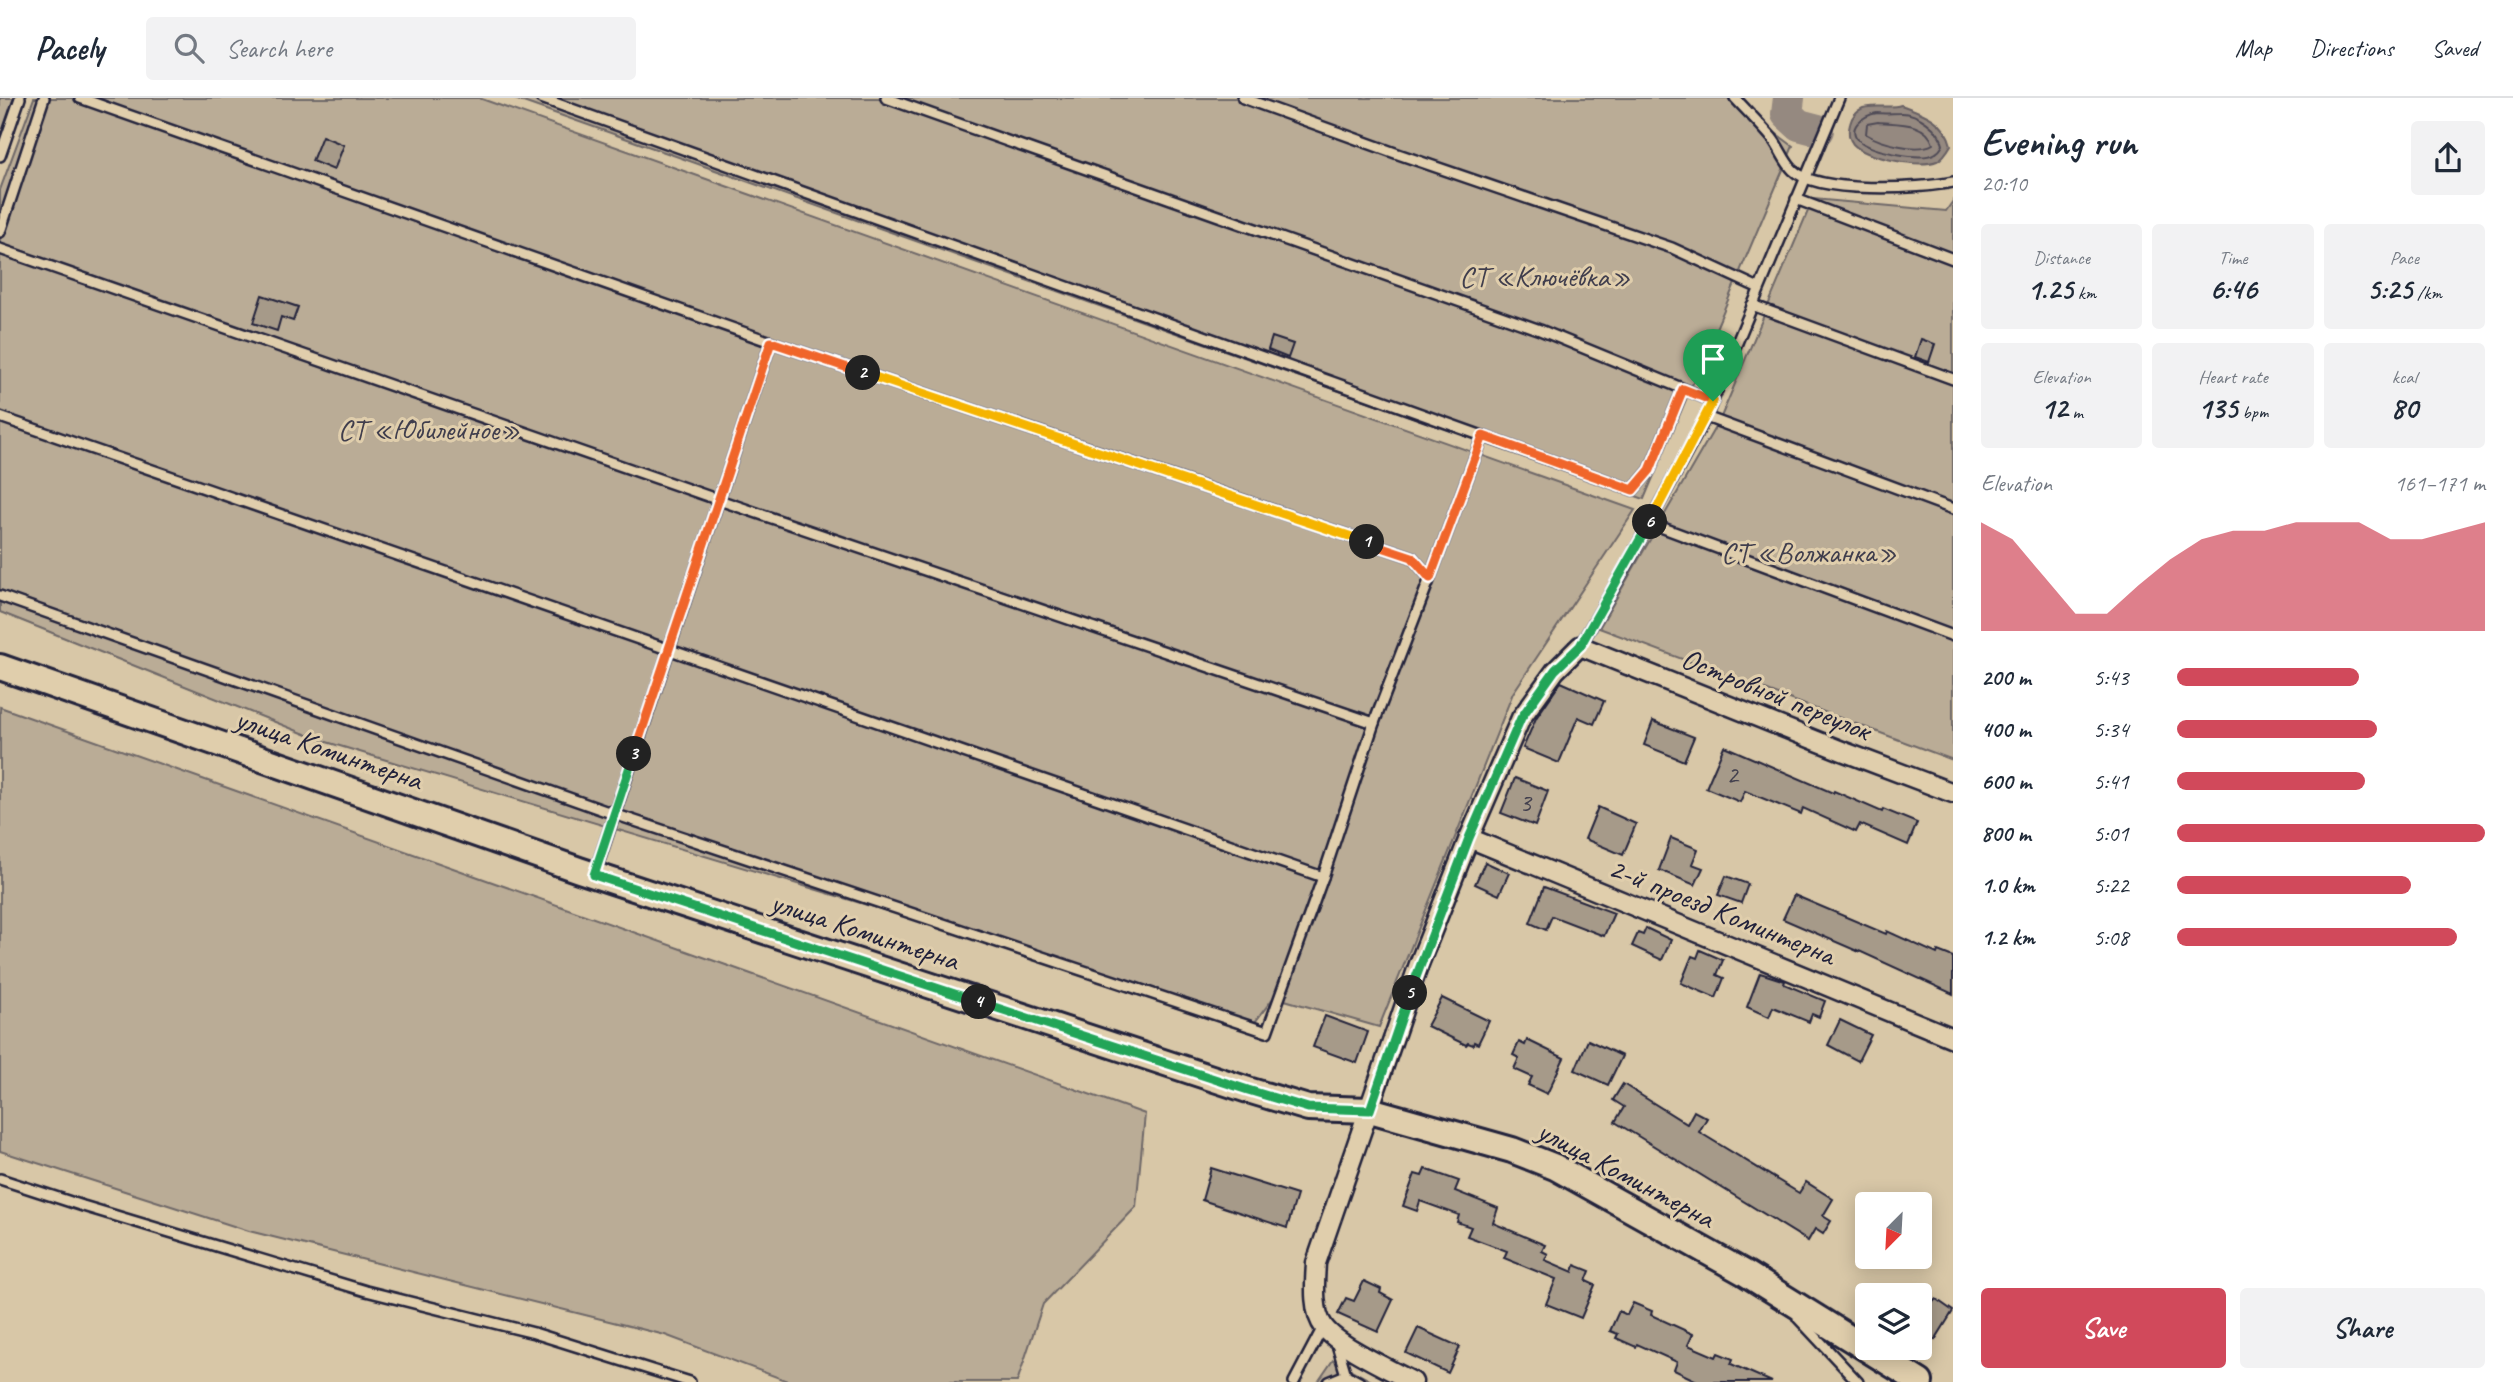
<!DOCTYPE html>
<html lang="en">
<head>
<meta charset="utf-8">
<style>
  body { margin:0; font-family:Caveat,sans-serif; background:#f2f2f3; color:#1f2937; height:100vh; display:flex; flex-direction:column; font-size:26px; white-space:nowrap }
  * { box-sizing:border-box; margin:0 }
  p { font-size:23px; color:#747a83 }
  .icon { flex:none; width:38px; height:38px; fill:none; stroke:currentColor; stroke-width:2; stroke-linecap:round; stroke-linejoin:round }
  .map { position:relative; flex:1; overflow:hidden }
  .details { display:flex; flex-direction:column; background:#fff; width:560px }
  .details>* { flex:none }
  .needle { width:46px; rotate:204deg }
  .fabs { position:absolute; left:1855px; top:1094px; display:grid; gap:14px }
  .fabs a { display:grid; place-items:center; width:77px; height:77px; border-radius:7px; background:#fff; box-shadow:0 4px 18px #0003; font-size:35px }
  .pin { position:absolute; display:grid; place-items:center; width:60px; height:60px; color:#fff; margin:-72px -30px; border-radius:50% 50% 50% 0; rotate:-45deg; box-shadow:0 0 7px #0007 }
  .pin .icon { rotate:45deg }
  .km { position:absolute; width:35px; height:35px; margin:-18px; border-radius:50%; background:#222; color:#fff; font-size:19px; line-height:35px; text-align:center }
  .round { display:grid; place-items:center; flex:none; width:74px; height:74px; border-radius:7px; background:#f2f2f3 }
  .headline { display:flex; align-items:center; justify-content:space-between; height:119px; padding:0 28px }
  h1 { font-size:38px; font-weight:700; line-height:52px }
  .stats { display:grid; grid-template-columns:repeat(3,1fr); gap:10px; height:119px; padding:7px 28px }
  .stats div { display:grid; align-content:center; border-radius:7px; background:#f2f2f3; text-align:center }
  .stats b { font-size:30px; font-weight:700 }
  .stats small { font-size:19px; font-weight:400 }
  .stats p { font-size:19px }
  .chart { height:196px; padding:14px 28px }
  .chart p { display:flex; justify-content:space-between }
  .chart svg { width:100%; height:126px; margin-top:7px; fill:#d1495b; opacity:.7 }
  .button { display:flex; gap:14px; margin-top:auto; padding:14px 28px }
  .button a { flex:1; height:80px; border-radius:7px; background:#d1495b; color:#fff; font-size:28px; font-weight:700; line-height:80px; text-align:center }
  .button a+a { background:#f2f2f3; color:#1f2937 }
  ul { padding:0 28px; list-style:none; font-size:23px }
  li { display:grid; grid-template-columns:112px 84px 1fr; align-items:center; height:52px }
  li i { height:18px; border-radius:9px; background:#d1495b }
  header { display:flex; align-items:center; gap:42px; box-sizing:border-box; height:98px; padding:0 35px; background:#fff; border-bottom:2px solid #e0e1e3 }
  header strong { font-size:33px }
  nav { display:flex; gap:38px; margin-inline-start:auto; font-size:24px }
  .search { width:490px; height:63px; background:#f2f2f3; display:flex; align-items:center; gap:18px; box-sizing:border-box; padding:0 24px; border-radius:7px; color:#747a83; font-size:26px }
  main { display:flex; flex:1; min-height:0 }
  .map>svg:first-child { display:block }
  .green { fill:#baac96; stroke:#6e6768; stroke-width:2 }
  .water { fill:#958980; stroke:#676064; stroke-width:2 }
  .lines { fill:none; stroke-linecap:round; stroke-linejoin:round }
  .shore { stroke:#504b57; stroke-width:2 }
  .river { stroke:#958980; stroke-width:32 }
  .building { fill:#a69a89; stroke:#22223b; stroke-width:2 }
  .lane-casing { stroke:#22223b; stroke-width:14 }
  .street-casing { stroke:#22223b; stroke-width:23 }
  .secondary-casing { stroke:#22223b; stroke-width:30 }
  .lane { stroke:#e0ceac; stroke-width:9 }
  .street { stroke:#e0ceac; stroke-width:18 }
  .secondary { stroke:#e0ceac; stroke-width:24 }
  .split-1-casing { stroke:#fff; stroke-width:14 }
  .split-2-casing { stroke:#fff; stroke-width:14 }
  .split-3-casing { stroke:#fff; stroke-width:14 }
  .split-4-casing { stroke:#fff; stroke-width:14 }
  .split-5-casing { stroke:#fff; stroke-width:14 }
  .split-6-casing { stroke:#fff; stroke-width:14 }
  .split-7-casing { stroke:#fff; stroke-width:14 }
  .split-1 { stroke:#f0652b; stroke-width:9 }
  .split-2 { stroke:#f5b400; stroke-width:9 }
  .split-3 { stroke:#f0652b; stroke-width:9 }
  .split-4 { stroke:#22a559; stroke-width:9 }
  .split-5 { stroke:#22a559; stroke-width:9 }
  .split-6 { stroke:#22a559; stroke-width:9 }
  .split-7 { stroke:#f5b400; stroke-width:9 }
  .labels { text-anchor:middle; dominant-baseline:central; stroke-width:6; stroke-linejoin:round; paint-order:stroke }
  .number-label { font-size:26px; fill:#43404e }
  .park-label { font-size:30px; fill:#403e4d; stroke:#e0ceac }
  .street-label { font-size:30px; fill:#22223b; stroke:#e0ceac }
</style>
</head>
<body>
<header>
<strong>Pacely</strong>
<div class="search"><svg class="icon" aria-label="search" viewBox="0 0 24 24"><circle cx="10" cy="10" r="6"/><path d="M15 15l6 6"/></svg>Search here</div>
<nav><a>Map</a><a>Directions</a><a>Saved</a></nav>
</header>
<main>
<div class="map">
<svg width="1953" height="1284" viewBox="0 0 1953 1284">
  <rect width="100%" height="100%" fill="#d8c7a7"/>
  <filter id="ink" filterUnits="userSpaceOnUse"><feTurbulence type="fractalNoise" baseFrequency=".0143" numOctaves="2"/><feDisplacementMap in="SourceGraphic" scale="14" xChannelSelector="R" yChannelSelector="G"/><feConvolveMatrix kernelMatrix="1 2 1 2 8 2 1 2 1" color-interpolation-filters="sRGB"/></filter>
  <g filter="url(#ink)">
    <g class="green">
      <path d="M0 0H22L0 59Z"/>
      <path d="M34 0H479L1635 412 1513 595 1379 929 1274 899 1255 924 320 642 0 514V92Z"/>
      <path d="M512 0H1728L1793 48 1644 401Z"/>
      <path d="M1813 101 1946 113 1953 103V662L1599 530 1721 319Z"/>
      <path d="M0 609 1145 1016 1136 1109 1043 1206 1017 1284H790L665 1237 249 1133 0 1053Z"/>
      <path d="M1333 1262 1373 1284H1318Z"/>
    </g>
    <path class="water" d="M1901 7C1923 15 1945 22 1951 47 1947 54 1943 60 1937 63 1919 70 1866 60 1853 46 1848 40 1848 33 1850 26 1852 18 1856 13 1863 10 1876 6 1889 11 1901 7Z"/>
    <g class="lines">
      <g class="shore">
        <path d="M1877 15C1885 16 1892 15 1900 15 1917 14 1940 31 1943 47 1941 50 1940 53 1936 55 1922 64 1874 53 1861 44 1844 31 1863 17 1877 15Z"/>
        <path d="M1878 24C1897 26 1926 23 1933 46 1918 55 1880 45 1866 36L1867 26Z"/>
      </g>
      <path class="river" d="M1789 0 1787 16 1799 27 1818 32"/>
    </g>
    <g class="building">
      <path d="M322 38 344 47 334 72 312 63Z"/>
      <path d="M262 197 298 209 293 223 281 219 277 233 253 225Z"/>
      <path d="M1272 239 1293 246 1288 260 1268 252Z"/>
      <path d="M1921 241 1935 246 1929 264 1915 259Z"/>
      <path d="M1561 584 1604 603 1594 626 1578 619 1559 665 1523 650 1536 620Z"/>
      <path d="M1653 623 1694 639 1684 663 1644 647Z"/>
      <path d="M1724 648 1833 695 1834 693 1882 714 1883 711 1917 725 1908 747 1860 726 1856 734 1803 710 1801 716 1745 693 1740 704 1706 690Z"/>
      <path d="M1515 680 1548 693 1535 728 1501 715Z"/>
      <path d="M1598 709 1636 726 1623 757 1585 741Z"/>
      <path d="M1671 740 1698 751 1692 766 1703 770 1695 787 1659 772Z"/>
      <path d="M1485 764 1509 775 1499 797 1475 786Z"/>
      <path d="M1726 778 1748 786 1741 805 1718 797Z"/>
      <path d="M1544 789 1614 815 1604 838 1552 818 1546 832 1530 825Z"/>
      <path d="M1794 797 1886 836 1887 833 1937 856 1938 853 1953 859V896L1857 852V853L1783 821Z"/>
      <path d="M1646 830 1671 842 1662 862 1632 848 1638 835 1643 837Z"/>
      <path d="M1700 852 1723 862 1717 877 1724 880 1716 900 1681 885 1692 858 1697 860Z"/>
      <path d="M1760 875 1785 883 1784 886 1825 903 1819 919 1812 916 1809 924 1773 909 1769 919 1747 909Z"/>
      <path d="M1442 900 1489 923 1478 946 1474 944 1473 947 1468 945 1466 947 1427 928Z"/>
      <path d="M1325 918 1368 934 1357 965 1313 949Z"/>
      <path d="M1840 922 1871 937 1858 963 1828 947Z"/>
      <path d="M1527 942 1564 960 1547 996 1528 987 1532 979 1514 971 1519 960 1513 957 1519 944 1525 947Z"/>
      <path d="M1588 942 1622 958 1608 987 1575 972Z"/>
      <path d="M1623 986 1687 1026 1694 1013 1707 1020 1699 1034 1799 1095 1806 1084 1833 1101 1823 1118 1831 1123 1823 1136 1815 1131 1808 1143 1615 1024 1624 1009 1613 1002Z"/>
      <path d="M1211 1070 1297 1097 1287 1130 1202 1102Z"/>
      <path d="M1425 1071 1459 1083 1455 1093 1498 1110 1493 1125 1545 1147 1542 1153 1548 1156 1545 1162 1573 1174 1575 1167 1590 1173 1586 1183 1595 1187 1581 1220 1546 1206 1556 1181 1504 1160 1507 1153 1467 1138 1471 1129 1457 1124 1459 1117 1420 1103 1417 1113 1403 1108 1415 1076 1422 1078Z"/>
      <path d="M1364 1183 1381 1191 1380 1195 1393 1202 1378 1234 1338 1216 1346 1200 1354 1203Z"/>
      <path d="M1920 1197 1932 1205 1936 1201 1953 1213 1935 1242 1920 1231Z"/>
      <path d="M1633 1205 1652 1213 1651 1217 1693 1236 1688 1247 1716 1259 1718 1255 1733 1261 1731 1266 1772 1284H1699L1674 1272 1677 1264 1637 1246 1636 1249 1616 1240 1618 1236 1610 1233 1619 1213 1627 1217Z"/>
      <path d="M1418 1230 1460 1249 1448 1275 1406 1255Z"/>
    </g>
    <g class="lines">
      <defs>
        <g id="lane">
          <path d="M541 0 1633 392 1650 372 1683 291"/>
          <path d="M886 0 1540 232 1713 303"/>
          <path d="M1243 0 1398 56 1672 150 1759 190"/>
          <path d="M1735 0C1747 13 1760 26 1772 40 1780 50 1784 63 1793 72 1817 96 1921 91 1953 84"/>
          <path d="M0 58 20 0"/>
          <path d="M1796 101 1953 161"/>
          <path d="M0 134 44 0"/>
          <path d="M0 151 719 402 1374 625 1430 480 1412 459 771 244 80 0"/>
          <path d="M1752 207 1953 281"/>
          <path d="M0 319 1323 779 1374 625"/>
          <path d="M1706 319 1953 411"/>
          <path d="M1650 425 1953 538"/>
          <path d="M1430 480 1483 338"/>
          <path d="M0 498 614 716 1267 934 1323 779"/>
          <path d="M1580 548 1629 463 1706 319 1839 0"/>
          <path d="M595 775 771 244"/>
          <path d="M0 1081 83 1108 366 1193 534 1235 690 1284"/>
          <path d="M1798 1220 1858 1284"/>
          <path d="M1336 1243 1346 1277 1359 1284"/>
          <path d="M1294 1284 1323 1229"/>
          <path d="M1329 1284 1346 1277"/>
        </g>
        <g id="street">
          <path d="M1469 740 1953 940"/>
          <path d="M1413 1284C1391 1272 1338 1248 1324 1229 1312 1214 1315 1183 1316 1165L1419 866 1469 740 1521 620 1555 573 1580 548 1842 653 1953 695"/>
        </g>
        <path id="secondary" d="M0 569 579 772 1248 992 1308 1010 1370 1012 1512 1052 1555 1069 1745 1175 1920 1284"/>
      </defs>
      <use href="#lane" class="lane-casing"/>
      <use href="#street" class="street-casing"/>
      <use href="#secondary" class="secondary-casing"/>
      <use href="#lane" class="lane"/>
      <use href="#street" class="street"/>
      <use href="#secondary" class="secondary"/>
    </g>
  </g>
  <g class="lines" filter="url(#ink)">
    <defs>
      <path id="split-1" d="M1367 444 1412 459 1430 480 1483 338 1633 392 1650 372 1683 291 1713 303"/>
      <path id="split-2" d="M863 275 1367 444"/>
      <path id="split-3" d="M634 656 771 244 863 275"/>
      <path id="split-4" d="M634 656 594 777 979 904"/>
      <path id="split-5" d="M979 904 1248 992 1308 1010 1370 1012 1410 895"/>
      <path id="split-6" d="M1410 895 1469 740 1521 620 1555 572 1580 548 1650 424"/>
      <path id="split-7" d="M1650 424 1713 303"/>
    </defs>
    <use href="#split-1" class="split-1-casing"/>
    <use href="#split-2" class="split-2-casing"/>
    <use href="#split-3" class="split-3-casing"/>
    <use href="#split-4" class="split-4-casing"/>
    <use href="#split-5" class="split-5-casing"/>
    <use href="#split-6" class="split-6-casing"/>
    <use href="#split-7" class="split-7-casing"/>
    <use href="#split-1" class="split-1"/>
    <use href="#split-2" class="split-2"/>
    <use href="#split-3" class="split-3"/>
    <use href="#split-4" class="split-4"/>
    <use href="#split-5" class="split-5"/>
    <use href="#split-6" class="split-6"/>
    <use href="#split-7" class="split-7"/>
  </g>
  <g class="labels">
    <g class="number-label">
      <text x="1732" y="676">2</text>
      <text x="1525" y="704">3</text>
    </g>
    <g class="park-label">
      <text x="1545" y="178">СТ «Ключёвка»</text>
      <text x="429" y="331">СТ «Юбилейное»</text>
      <text x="1809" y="454">СТ «Волжанка»</text>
    </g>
    <g class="street-label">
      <text transform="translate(1776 596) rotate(22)">Островной переулок</text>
      <text transform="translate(329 651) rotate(19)">улица Коминтерна</text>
      <text transform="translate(1722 813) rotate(22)">2-й проезд Коминтерна</text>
      <text transform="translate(865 833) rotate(18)">улица Коминтерна</text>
      <text transform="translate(1626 1076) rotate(28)">улица Коминтерна</text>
    </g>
  </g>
</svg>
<div class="fabs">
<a><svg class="needle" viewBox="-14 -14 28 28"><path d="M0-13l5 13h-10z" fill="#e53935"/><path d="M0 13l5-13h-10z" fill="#747a83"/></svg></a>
<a><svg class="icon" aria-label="layers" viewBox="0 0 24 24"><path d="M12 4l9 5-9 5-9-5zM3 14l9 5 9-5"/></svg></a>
</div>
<div class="pin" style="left:1713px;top:303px;background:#1e9e55"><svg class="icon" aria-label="arrive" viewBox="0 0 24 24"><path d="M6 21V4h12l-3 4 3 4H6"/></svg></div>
<b class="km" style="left:1367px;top:444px">1</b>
<b class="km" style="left:863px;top:275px">2</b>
<b class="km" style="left:634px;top:656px">3</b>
<b class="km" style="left:979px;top:904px">4</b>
<b class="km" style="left:1410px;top:895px">5</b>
<b class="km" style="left:1650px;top:424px">6</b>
</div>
<section class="details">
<div class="headline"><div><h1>Evening run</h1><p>20:10</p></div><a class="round"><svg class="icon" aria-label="share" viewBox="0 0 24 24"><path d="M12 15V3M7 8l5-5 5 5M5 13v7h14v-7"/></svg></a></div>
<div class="stats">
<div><p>Distance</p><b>1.25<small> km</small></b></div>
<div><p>Time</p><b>6:46</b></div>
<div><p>Pace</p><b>5:25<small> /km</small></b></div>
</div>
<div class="stats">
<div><p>Elevation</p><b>12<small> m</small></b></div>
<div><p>Heart rate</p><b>135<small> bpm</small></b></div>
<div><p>kcal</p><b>80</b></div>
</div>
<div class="chart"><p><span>Elevation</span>161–171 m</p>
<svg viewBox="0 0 160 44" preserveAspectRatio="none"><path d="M0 44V6L10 12L20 25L30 38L40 38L50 28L60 19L70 12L80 9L90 9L100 6L110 6L120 6L130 12L140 12L150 9L160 6V44z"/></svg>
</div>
<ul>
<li><b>200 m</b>5:43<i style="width:59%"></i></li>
<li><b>400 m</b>5:34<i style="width:65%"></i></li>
<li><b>600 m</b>5:41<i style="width:61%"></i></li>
<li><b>800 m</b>5:01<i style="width:100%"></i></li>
<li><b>1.0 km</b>5:22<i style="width:76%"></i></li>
<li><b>1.2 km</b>5:08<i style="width:91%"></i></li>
</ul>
<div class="button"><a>Save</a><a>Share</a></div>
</section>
</main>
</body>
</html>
